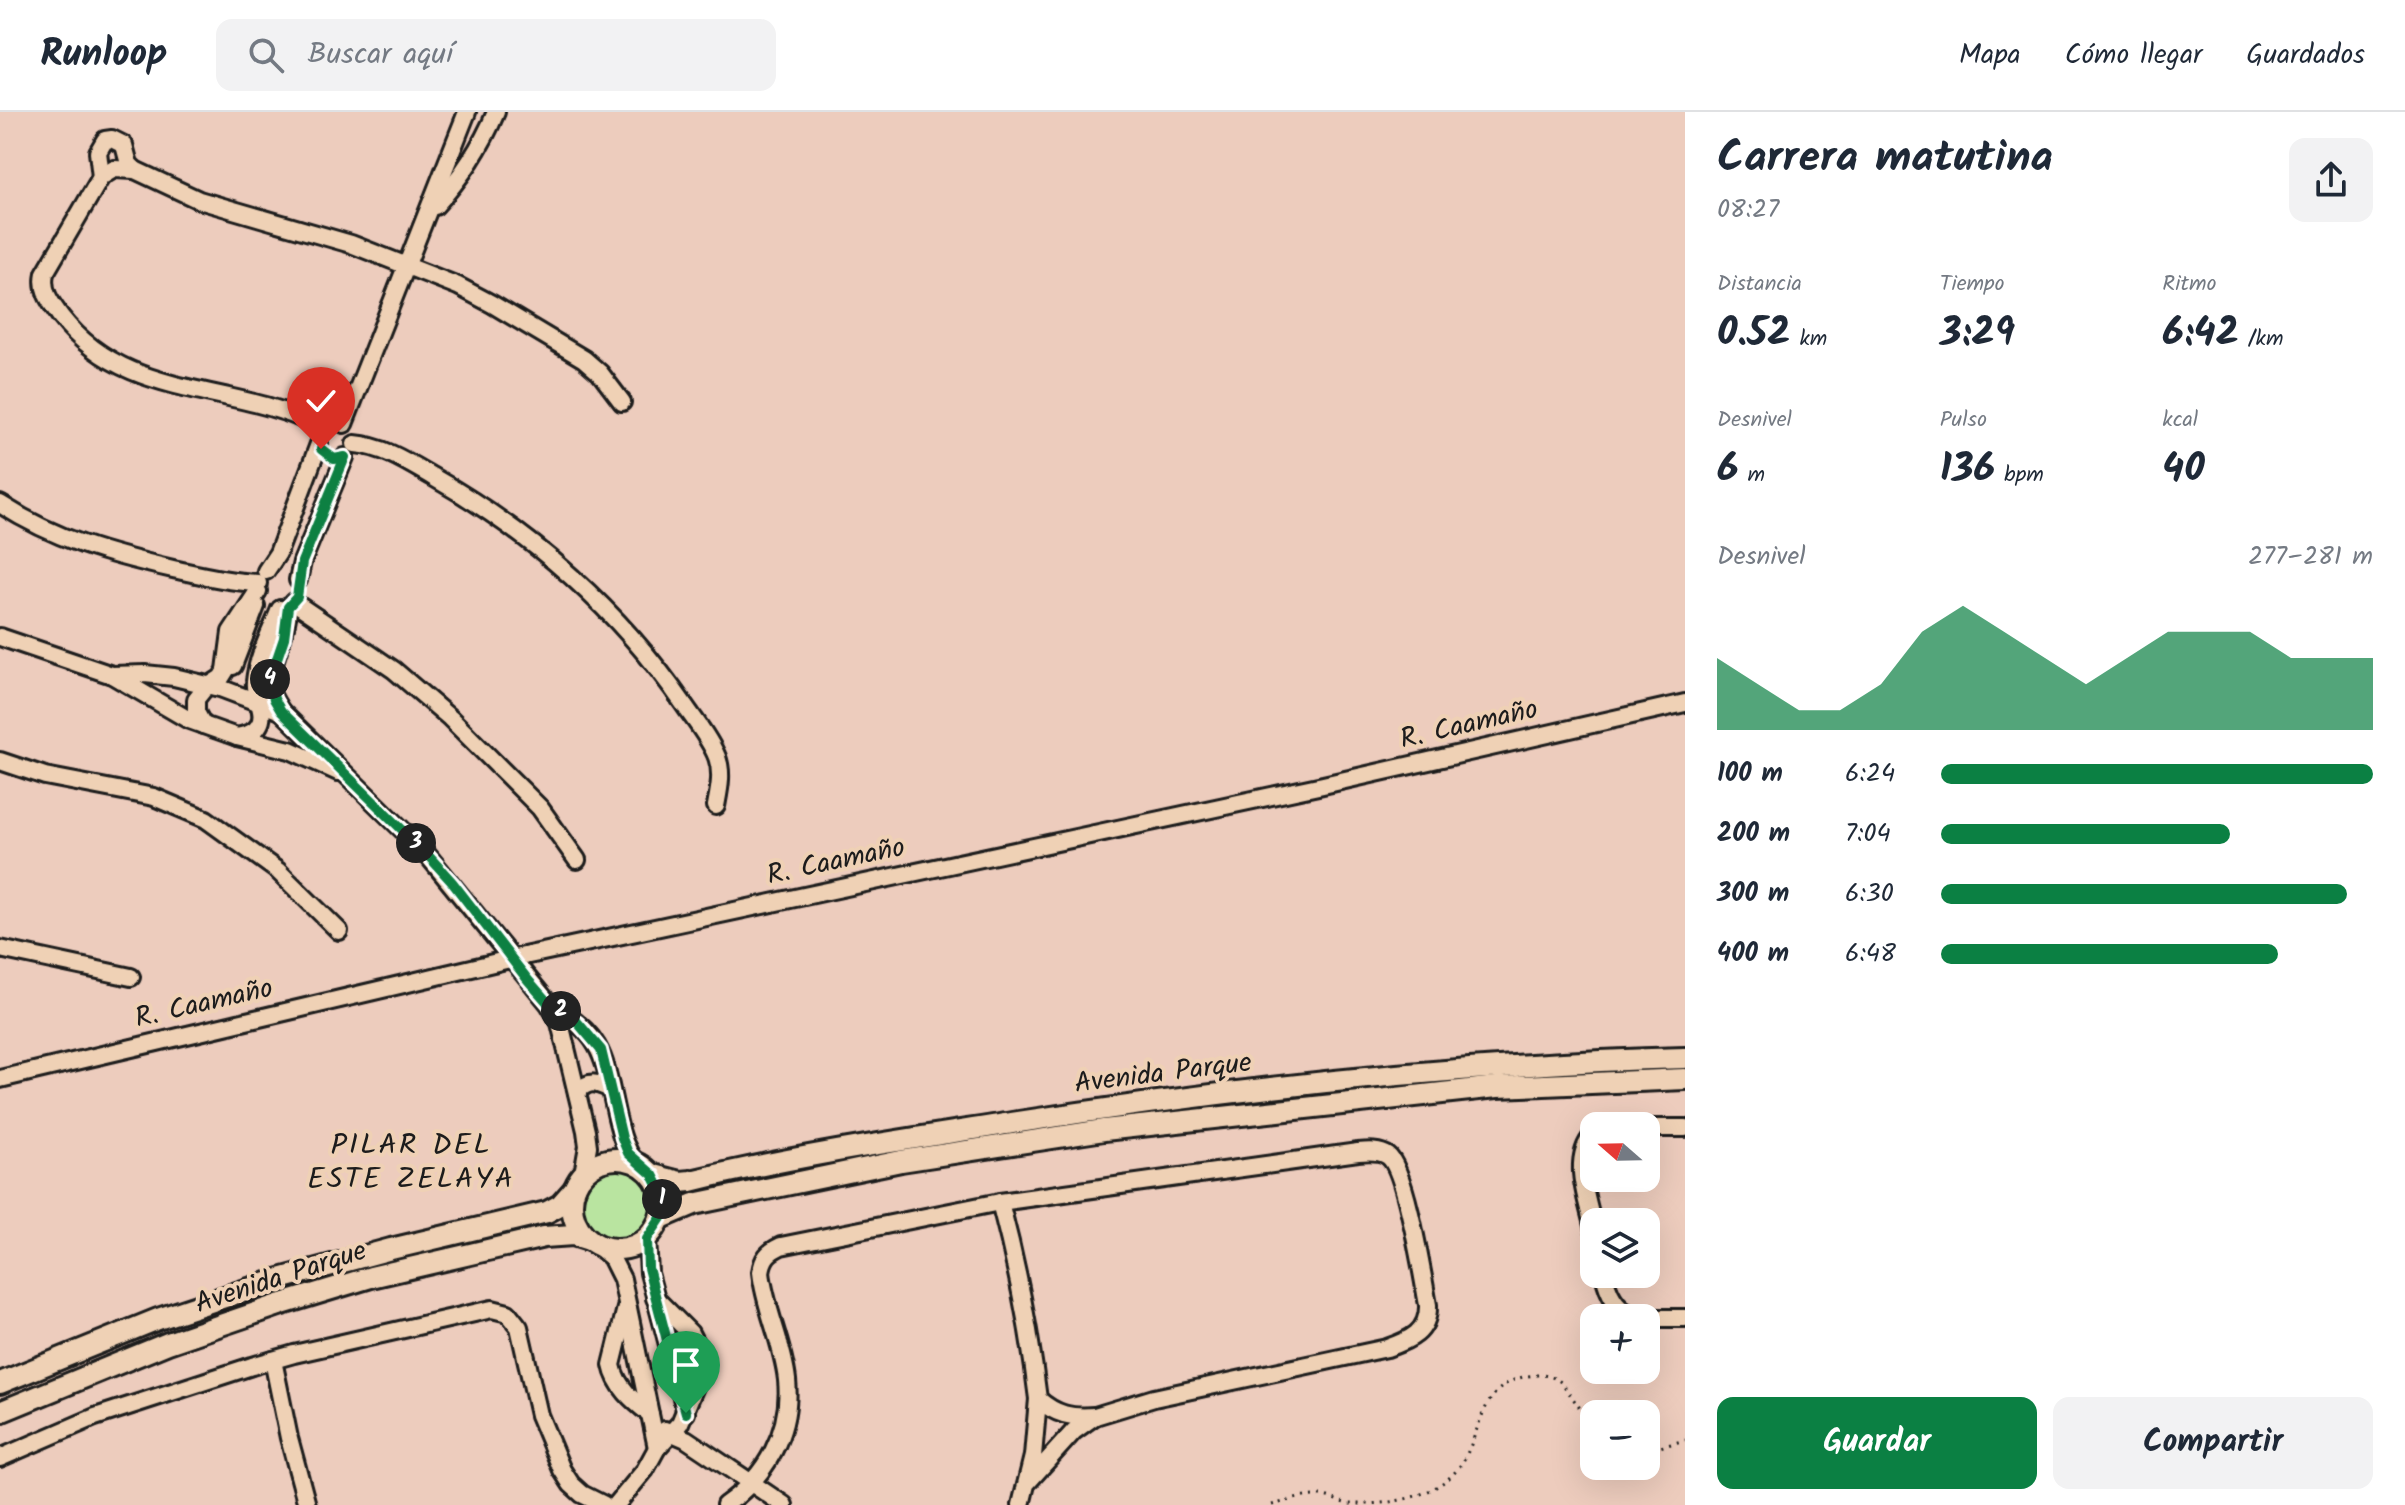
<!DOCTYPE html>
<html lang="es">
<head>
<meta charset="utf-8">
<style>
  body { margin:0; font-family:Kalam,sans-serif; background:#f2f2f3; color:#1f2937; height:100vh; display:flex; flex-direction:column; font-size:30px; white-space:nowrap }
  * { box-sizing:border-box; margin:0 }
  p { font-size:26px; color:#747a83 }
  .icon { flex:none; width:44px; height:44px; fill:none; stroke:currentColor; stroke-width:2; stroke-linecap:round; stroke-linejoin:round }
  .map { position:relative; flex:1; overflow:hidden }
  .sheet { display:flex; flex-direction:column; background:#fff; width:720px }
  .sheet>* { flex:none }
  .needle { width:52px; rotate:290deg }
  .buttons { position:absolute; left:1580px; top:1000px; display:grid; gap:16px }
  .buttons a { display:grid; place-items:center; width:80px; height:80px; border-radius:16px; background:#fff; box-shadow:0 8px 32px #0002; font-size:40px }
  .pin { position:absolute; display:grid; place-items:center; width:68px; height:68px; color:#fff; margin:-82px -34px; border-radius:50% 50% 50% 0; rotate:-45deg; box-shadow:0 0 8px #0007 }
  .pin .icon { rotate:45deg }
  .km { position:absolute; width:40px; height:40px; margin:-20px; border-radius:50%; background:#222; color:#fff; font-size:22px; line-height:40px; text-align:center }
  .round { display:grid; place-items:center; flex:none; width:84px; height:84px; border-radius:16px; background:#f2f2f3 }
  .overview { display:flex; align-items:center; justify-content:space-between; height:136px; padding:0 32px }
  h1 { font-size:44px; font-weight:700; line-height:60px }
  .figures { display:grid; grid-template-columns:repeat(3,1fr); gap:12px; height:136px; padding:8px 32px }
  .figures div { display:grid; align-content:center }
  .figures b { font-size:40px; font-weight:700 }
  .figures small { font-size:22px; font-weight:400 }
  .figures p { font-size:22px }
  .chart { height:224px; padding:16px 32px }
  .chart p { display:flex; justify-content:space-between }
  .chart svg { width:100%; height:144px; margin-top:8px; fill:#0b8043; opacity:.7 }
  .primary-button { display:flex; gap:16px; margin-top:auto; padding:16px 32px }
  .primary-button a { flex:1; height:92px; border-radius:16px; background:#0b8043; color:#fff; font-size:32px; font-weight:700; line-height:92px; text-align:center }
  .primary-button a+a { background:#f2f2f3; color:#1f2937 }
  ul { padding:0 32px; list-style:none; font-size:26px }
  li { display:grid; grid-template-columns:128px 96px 1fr; align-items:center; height:60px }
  li i { height:20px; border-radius:10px; background:#0b8043 }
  header { display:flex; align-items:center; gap:48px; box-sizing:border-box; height:112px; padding:0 40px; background:#fff; border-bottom:2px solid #e0e1e3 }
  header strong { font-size:38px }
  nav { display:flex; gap:44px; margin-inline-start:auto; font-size:28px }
  .search { width:560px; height:72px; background:#f2f2f3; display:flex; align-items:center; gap:20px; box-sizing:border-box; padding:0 28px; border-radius:16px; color:#747a83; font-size:30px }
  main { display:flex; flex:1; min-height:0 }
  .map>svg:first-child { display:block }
  .green { fill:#b9e4a0; stroke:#6a805e; stroke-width:2 }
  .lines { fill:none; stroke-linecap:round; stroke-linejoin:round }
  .minor-casing { stroke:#1c1c1c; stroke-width:22 }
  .tertiary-casing { stroke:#1c1c1c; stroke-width:26 }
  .path { stroke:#1c1c1c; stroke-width:3; stroke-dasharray:2 6; stroke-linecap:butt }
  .minor { stroke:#efd1b5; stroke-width:16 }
  .tertiary { stroke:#efd1b5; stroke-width:20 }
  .route-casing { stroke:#fff; stroke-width:16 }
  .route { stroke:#0b8043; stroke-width:10 }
  .labels { text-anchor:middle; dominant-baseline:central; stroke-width:8; stroke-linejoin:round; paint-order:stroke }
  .street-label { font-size:28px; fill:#1c1c1c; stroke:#efd1b5 }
  .neighbourhood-label { font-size:30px; letter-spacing:2px; fill:#1c1c1c; stroke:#efd1b5 }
</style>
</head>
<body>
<header>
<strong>Runloop</strong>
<div class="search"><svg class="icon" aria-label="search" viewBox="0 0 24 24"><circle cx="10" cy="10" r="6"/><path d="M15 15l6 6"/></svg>Buscar aquí</div>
<nav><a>Mapa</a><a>Cómo llegar</a><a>Guardados</a></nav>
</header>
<main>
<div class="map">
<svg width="1685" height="1393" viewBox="0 0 1685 1393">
  <rect width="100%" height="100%" fill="#edccbd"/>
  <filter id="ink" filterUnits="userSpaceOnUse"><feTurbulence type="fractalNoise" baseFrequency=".0125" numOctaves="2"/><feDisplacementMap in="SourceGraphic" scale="16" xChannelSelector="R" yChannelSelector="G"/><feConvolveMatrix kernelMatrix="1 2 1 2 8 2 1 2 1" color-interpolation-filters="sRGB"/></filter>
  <g filter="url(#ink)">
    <circle class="green" cx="617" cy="1095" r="38"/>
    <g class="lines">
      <defs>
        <g id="minor">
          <path d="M101 65 98 40 105 28 112 27 124 33 129 52 135 58"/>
          <path d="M435 94C462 65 481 36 496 0"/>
          <path d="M344 312 467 0"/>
          <path d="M322 319C305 305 286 300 266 294 190 273 114 273 61 205 51 191 41 179 45 161L101 65 114 57 135 58 199 88 351 132 458 174 492 192 584 247 600 261 622 290"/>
          <path d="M355 332C383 334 409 351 433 365 532 421 620 499 685 594 696 610 710 627 717 645 723 661 719 678 716 694"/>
          <path d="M0 392C56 428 108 442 173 457 201 463 229 470 258 471"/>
          <path d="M266 459 278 441 319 332"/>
          <path d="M298 468 302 450 345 345"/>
          <path d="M294 490 394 558 450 606 540 696 577 748"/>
          <path d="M0 525 112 563 189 608 237 625 290 638 338 660"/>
          <path d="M233 554 256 494"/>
          <path d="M112 563 145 562 174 565 220 576 281 599 425 740 549 892 560 911 586 1019 588 1034 583 1062"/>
          <path d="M281 599C277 592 271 585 270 576 267 558 288 520 288 495"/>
          <path d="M203 613 196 600V587L204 577 221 566 226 558 231 520 258 479"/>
          <path d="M237 625C246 623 255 621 259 613 267 600 253 584 255 570 257 545 271 520 280 497"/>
          <path d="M0 649 45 664 154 685 206 707 278 759 339 819"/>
          <path d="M0 837 131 865"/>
          <path d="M552 894C607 925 604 950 617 1006 621 1023 625 1037 636 1051"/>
          <path d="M0 967 510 847 1323 673 1685 591"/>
          <path d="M577 980C589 968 595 970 610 977"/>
          <path d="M1646 1016H1685"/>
          <path d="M1594 1022C1570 1047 1588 1088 1594 1118"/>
          <path d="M1000 1090C1017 1154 1030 1221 1038 1287"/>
          <path d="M647 1127 649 1161 686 1301"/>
          <path d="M599 1135 611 1145 622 1167 657 1336"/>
          <path d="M1604 1162C1614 1211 1643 1206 1685 1206"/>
          <path d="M626 1196 612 1253C616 1274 633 1289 650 1302"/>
          <path d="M273 1248 289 1326 307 1393"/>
          <path d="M665 1318 686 1327 784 1393"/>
          <path d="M0 1346 95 1305 252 1254 294 1242 492 1197 508 1201 519 1215 539 1303 562 1358 571 1372 582 1382 604 1393"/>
          <path d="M616 1393 645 1358 657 1336 680 1311 696 1272V1233L690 1221 655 1186"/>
          <path d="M725 1393C766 1365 792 1319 787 1268 783 1231 765 1197 761 1160 763 1146 768 1140 781 1134L1000 1090 1358 1040C1368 1039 1380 1038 1388 1044 1406 1057 1423 1167 1428 1193 1429 1220 1410 1228 1387 1236L1154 1286 1095 1304"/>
          <path d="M1021 1393 1033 1344 1038 1287C1056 1303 1071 1306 1095 1304L1074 1319 1028 1370"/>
        </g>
        <g id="tertiary">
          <circle cx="617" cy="1092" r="45"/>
          <path d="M653 1063 680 1070 691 1069C797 1043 904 1028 1012 1011 1236 976 1459 952 1685 946"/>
          <path d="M661 1106 694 1092 901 1049 1104 1018 1497 975 1685 967"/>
          <path d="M0 1271 158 1207 276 1168 391 1137 547 1100 560 1093 575 1076"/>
          <path d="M0 1300 168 1231 282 1192 371 1165 544 1125 573 1123 589 1128"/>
        </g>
      </defs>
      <use href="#minor" class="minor-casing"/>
      <use href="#tertiary" class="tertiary-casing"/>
      <g class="path">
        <path d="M1646 1339 1685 1328"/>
        <path d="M1272 1393C1288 1389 1304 1383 1321 1384 1331 1384 1339 1391 1350 1392 1383 1393 1423 1388 1449 1366 1485 1335 1471 1274 1528 1264 1542 1262 1550 1262 1562 1271L1594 1316"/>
      </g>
      <use href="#minor" class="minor"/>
      <use href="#tertiary" class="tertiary"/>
    </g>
  </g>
  <g class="lines" filter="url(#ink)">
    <defs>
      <path id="route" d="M321 337 334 347 345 345 302 450 297 485 288 495 284 526 270 567 274 587 281 599 425 740 452 770 528 868 549 892 578 911 601 938 622 1026 628 1041 653 1063 660 1077 663 1091 661 1106 647 1127 648 1156 686 1301"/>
    </defs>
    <use href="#route" class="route-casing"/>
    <use href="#route" class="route"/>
  </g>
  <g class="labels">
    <g class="street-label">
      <text transform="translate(1469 613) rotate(-13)">R. Caamaño</text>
      <text transform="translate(836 750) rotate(-12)">R. Caamaño</text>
      <text transform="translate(204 892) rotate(-13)">R. Caamaño</text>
      <text transform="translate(1163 962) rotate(-7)">Avenida Parque</text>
      <text transform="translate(281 1166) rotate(-18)">Avenida Parque</text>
    </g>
    <g class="neighbourhood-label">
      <text x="411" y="1034">PILAR DEL<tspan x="411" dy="34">ESTE ZELAYA</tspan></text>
    </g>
  </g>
</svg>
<div class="buttons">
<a><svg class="needle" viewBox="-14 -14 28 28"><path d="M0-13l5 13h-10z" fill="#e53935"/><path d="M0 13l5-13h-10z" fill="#747a83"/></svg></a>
<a><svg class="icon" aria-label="layers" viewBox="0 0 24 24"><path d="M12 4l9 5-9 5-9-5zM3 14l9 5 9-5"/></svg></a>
<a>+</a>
<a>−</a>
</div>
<div class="pin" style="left:686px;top:1301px;background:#1e9e55"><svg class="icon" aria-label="arrive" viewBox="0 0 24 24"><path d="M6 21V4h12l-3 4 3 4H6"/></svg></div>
<div class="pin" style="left:321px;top:337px;background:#d93025"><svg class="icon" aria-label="check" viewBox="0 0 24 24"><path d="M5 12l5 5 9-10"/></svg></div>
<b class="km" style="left:662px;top:1087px">1</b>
<b class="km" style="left:561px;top:899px">2</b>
<b class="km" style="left:416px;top:731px">3</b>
<b class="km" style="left:270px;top:567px">4</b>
</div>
<section class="sheet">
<div class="overview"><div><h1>Carrera matutina</h1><p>08:27</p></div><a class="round"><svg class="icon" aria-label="share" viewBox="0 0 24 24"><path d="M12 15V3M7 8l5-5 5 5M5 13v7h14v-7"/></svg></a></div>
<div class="figures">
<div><p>Distancia</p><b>0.52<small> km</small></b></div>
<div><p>Tiempo</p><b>3:29</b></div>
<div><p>Ritmo</p><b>6:42<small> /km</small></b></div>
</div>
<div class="figures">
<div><p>Desnivel</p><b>6<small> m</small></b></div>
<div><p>Pulso</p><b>136<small> bpm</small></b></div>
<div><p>kcal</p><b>40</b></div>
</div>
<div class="chart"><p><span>Desnivel</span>277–281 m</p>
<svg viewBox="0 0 160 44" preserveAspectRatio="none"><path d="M0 44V22L10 30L20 38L30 38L40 30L50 14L60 6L70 14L80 22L90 30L100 22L110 14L120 14L130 14L140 22L150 22L160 22V44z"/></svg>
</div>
<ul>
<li><b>100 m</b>6:24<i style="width:100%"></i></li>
<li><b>200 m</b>7:04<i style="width:67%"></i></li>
<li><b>300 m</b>6:30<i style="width:94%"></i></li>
<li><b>400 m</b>6:48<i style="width:78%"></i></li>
</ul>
<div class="primary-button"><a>Guardar</a><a>Compartir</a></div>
</section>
</main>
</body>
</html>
